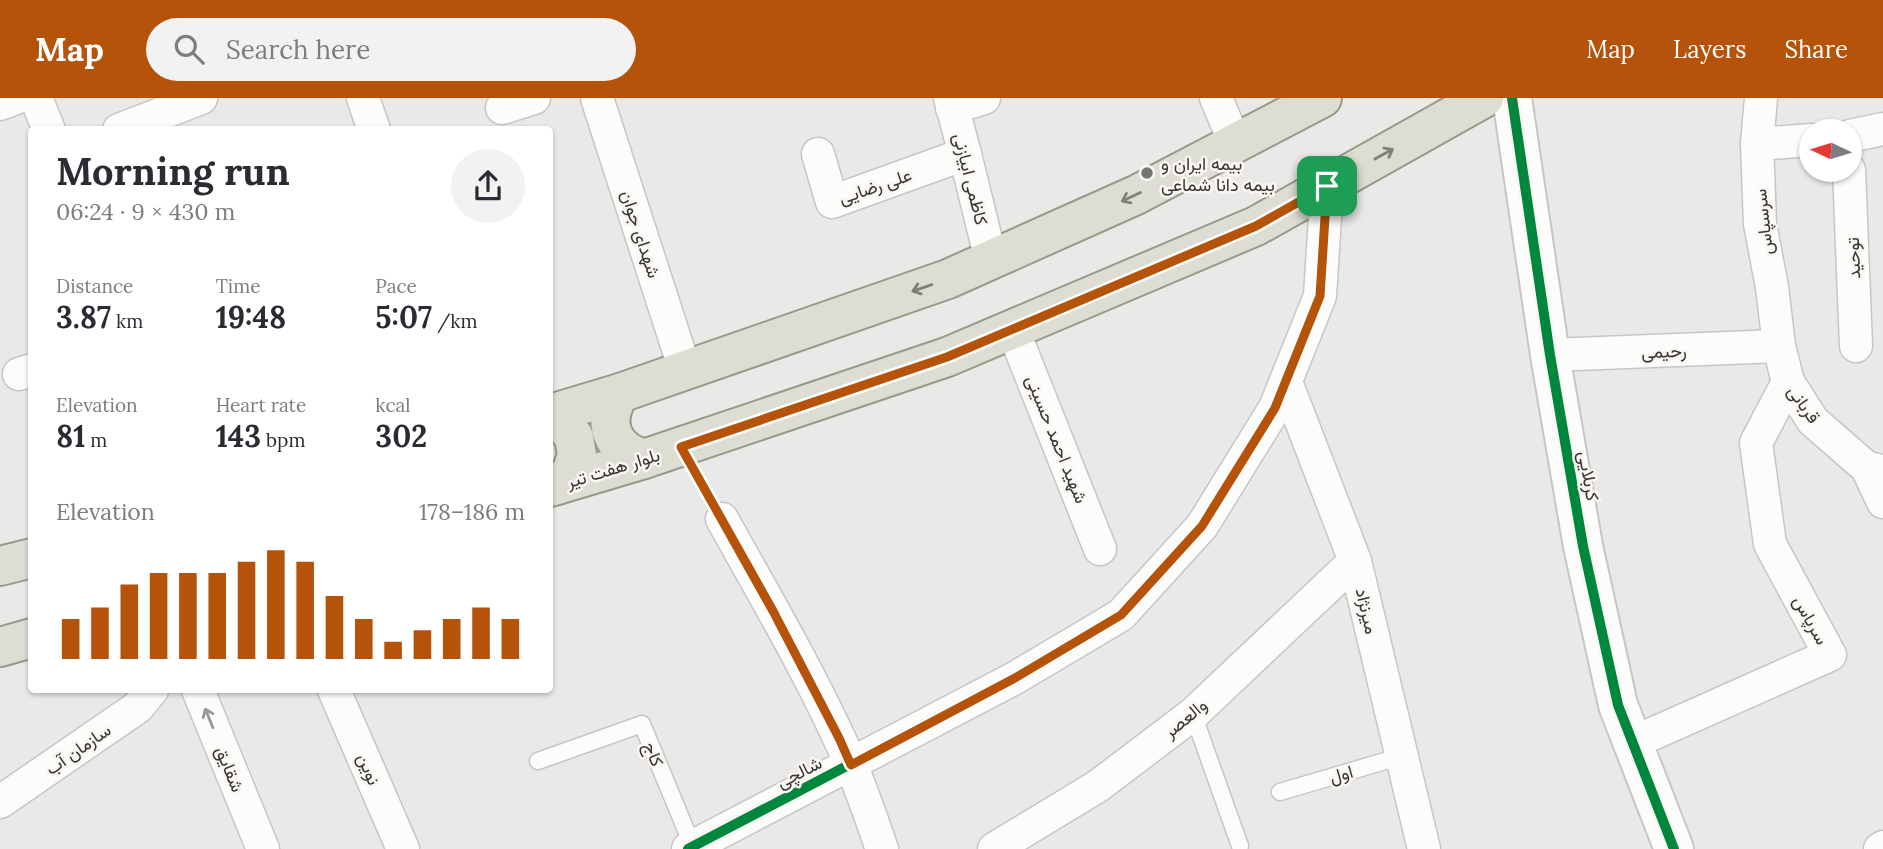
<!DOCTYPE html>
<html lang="en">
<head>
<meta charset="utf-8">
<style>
  body { margin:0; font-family:Lora,Vazirmatn,serif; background:#f2f2f3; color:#2b2b33; height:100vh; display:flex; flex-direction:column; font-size:26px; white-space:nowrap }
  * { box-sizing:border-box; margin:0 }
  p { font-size:23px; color:#7c7c81 }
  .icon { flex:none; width:38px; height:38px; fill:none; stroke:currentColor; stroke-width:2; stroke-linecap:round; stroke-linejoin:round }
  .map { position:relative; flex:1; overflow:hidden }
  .details { position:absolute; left:28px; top:28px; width:525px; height:567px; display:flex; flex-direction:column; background:#fff; border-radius:7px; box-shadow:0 2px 5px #0004 }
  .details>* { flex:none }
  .needle { width:46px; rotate:274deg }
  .fabs { position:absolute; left:1799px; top:21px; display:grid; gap:14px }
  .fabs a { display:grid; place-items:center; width:63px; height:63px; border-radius:50%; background:#fff; box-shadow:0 2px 5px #0004; font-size:35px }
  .pin { position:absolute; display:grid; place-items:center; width:60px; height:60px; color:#fff; margin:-30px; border-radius:14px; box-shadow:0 4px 10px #0006 }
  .round { display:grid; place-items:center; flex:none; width:74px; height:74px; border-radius:37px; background:#f2f2f3 }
  .head { display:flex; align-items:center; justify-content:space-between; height:119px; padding:0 28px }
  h1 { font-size:38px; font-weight:700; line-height:52px }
  .figures { display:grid; grid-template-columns:repeat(3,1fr); gap:10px; height:119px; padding:7px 28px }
  .figures div { display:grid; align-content:center }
  .figures b { font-size:30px; font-weight:700 }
  .figures small { font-size:19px; font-weight:400 }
  .figures p { font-size:19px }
  .chart { height:196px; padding:14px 28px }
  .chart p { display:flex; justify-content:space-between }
  .chart svg { width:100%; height:126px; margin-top:7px; stroke:#b45309; stroke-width:6 }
  header { display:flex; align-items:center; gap:42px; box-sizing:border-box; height:98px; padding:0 35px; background:#b45309; color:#fff }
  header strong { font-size:33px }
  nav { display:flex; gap:38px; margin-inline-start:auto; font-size:24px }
  .search { width:490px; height:63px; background:#f2f2f3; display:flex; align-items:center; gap:18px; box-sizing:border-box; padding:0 24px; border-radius:38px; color:#7c7c81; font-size:26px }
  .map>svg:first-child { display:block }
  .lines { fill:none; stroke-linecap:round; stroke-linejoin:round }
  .service-casing { stroke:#c7c6c5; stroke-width:19 }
  .minor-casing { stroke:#c7c6c5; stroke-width:35 }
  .tertiary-casing { stroke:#c7c6c5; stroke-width:42 }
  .primary-casing { stroke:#989988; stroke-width:42 }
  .path { stroke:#cac9c8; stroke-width:4.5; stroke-dasharray:3.5 3.5; stroke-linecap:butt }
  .service { stroke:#fcfcfb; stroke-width:16 }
  .minor { stroke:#fcfcfb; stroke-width:32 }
  .tertiary { stroke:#fcfcfb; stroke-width:38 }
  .primary { stroke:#ddddd4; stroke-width:38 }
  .cycleway-casing { stroke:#f9f6f3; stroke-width:15 }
  .cycleway { stroke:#00873e; stroke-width:10 }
  .oneway { stroke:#81817b }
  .oneway2 { stroke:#999897 }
  .route-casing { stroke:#fff; stroke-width:14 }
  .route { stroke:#b45309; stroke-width:9 }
  .poi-dot { fill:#757472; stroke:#f9f6f3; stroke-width:2.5 }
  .labels { text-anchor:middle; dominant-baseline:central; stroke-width:5; stroke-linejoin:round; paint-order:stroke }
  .poi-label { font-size:18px; fill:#363533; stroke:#f9f6f3; text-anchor:start }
  .street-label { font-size:18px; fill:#363533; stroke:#f9f6f3 }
</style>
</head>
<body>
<header>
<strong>Map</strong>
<div class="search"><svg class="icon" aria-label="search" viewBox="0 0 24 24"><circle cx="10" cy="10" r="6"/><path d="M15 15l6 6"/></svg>Search here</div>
<nav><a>Map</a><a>Layers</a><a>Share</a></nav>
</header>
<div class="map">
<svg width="1883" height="751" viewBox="0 0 1883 751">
  <rect width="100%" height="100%" fill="#ebe9e7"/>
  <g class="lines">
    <defs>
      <g id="service">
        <path d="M1193 616 1240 748"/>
        <path d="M538 663 642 626 693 749"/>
        <path d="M1280 694 1402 658"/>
      </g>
      <g id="minor">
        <path d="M36 0 49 32"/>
        <path d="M363 0 374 32"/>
        <path d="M597 0 685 272"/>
        <path d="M950 0 965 56 991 162"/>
        <path d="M1216 0 1235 45"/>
        <path d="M1761 0 1757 46 1760 126 1772 189 1779 248 1788 284 1813 323 1867 370 1883 373"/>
        <path d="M0 6 16 0"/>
        <path d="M502 10 534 0"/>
        <path d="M952 10 984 0"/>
        <path d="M119 32 201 0"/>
        <path d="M1850 38 1883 31"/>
        <path d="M1757 46 1811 42"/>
        <path d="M818 56 832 104 965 56"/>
        <path d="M1849 72 1856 248"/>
        <path d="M1013 232 1100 451"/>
        <path d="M1550 257 1779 248"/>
        <path d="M19 276 32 272"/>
        <path d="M1286 284 1355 463 1424 751"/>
        <path d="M1867 370 1883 404"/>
        <path d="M722 421C762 493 805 566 840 642 857 677 869 714 882 751"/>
        <path d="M198 592 263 751"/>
        <path d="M334 592 403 751"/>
        <path d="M1632 645 1830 557 1770 446 1756 345 1788 284"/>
        <path d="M0 704 138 609 152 592"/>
        <path d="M688 751 1015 580 1121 517 1202 428 1275 310 1320 198 1327 88"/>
        <path d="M994 751 1098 688 1193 616 1355 463"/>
        <path d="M1880 751 1883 749"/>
      </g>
      <path id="tertiary" d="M1512 0 1550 257 1583 448 1618 607 1674 751"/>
      <g id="primary">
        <path d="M620 295C601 324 611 351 644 361"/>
        <path d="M550 316 620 295 948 181 1136 97 1322 0"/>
        <path d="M550 319 562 324 574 339 577 357 571 375 557 387"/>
        <path d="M550 389 644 361 947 259 1256 128 1484 0"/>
        <path d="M0 468 32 460"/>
        <path d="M0 549 32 540"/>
      </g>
    </defs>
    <use href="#service" class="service-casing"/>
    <use href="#minor" class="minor-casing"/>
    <use href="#tertiary" class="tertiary-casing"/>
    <use href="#primary" class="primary-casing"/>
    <path class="path" d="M697 377 708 397"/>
    <use href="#service" class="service"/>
    <use href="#minor" class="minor"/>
    <use href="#tertiary" class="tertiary"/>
    <use href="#primary" class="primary"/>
    <defs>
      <g id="cycleway">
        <path d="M1512 0 1550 257 1583 448 1618 607 1674 751"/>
        <path d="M688 751 1015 580 1121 517 1202 428 1275 310 1320 198 1327 88"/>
      </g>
    </defs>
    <use href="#cycleway" class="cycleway-casing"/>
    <use href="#cycleway" class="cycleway"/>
  </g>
  <defs><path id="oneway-shaft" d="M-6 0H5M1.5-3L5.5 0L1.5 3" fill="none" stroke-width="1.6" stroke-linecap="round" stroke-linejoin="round" transform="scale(1.75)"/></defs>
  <g class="oneway">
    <use href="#oneway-shaft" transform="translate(1384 56) rotate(-29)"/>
    <use href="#oneway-shaft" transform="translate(1131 99) rotate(155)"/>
    <use href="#oneway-shaft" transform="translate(922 190) rotate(161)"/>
  </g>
  <use class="oneway2" href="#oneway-shaft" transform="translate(209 620) rotate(-112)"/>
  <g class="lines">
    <defs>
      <path id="route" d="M1327 88 1320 198 1275 310 1202 428 1121 517 1015 580 851 667 839 640 773 513 681 349 947 259 1256 128Z"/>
    </defs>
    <use href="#route" class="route-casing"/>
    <use href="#route" class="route"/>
  </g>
  <circle class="poi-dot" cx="1147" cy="75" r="7"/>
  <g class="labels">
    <g class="poi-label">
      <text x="1161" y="65">بیمه ایران و<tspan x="1161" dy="21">بیمه دانا شماعی</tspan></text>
    </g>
    <g class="street-label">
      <text transform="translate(971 81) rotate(76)">کاظمی ابیازنی</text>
      <text transform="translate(875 88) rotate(-19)">علی رضایی</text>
      <text transform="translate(1763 124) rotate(-96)">سرسپاس</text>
      <text transform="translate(641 136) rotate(72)">شهدای جوان</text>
      <text transform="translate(1853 160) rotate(-92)">توحید</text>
      <text transform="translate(1664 253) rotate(-2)">رحیمی</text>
      <text transform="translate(1804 306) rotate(55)">قربانی</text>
      <text transform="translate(1057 341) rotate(68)">شهید احمد حسینی</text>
      <text transform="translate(613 370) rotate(-17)">بلوار هفت تیر</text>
      <text transform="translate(1589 378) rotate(80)">کربلایی</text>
      <text transform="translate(1367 513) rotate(77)">میرنژاد</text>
      <text transform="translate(1811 522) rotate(61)">سرپاس</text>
      <text transform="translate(1185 620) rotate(-40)">والعصر</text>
      <text transform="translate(78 651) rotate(-35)">سازمان آب</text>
      <text transform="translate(654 656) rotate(68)">کاج</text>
      <text transform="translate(230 671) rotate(68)">شقایق</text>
      <text transform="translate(369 671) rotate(67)">نوین</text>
      <text transform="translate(799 674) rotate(-27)">شالچی</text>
      <text transform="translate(1341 676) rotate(-16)">اول</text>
    </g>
  </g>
</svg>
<div class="fabs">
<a><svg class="needle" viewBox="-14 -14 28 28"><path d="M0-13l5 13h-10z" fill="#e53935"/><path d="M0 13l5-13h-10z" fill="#7c7c81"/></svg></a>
</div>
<div class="pin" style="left:1327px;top:88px;background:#1e9e55"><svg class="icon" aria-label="arrive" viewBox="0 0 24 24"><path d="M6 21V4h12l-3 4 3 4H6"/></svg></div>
<section class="details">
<div class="head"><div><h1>Morning run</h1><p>06:24 · 9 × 430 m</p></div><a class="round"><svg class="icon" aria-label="share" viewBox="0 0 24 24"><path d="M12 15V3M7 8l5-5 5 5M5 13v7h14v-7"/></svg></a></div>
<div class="figures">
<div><p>Distance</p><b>3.87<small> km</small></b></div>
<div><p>Time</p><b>19:48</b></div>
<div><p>Pace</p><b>5:07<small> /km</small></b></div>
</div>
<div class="figures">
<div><p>Elevation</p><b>81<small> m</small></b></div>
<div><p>Heart rate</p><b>143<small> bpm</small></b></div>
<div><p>kcal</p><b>302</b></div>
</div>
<div class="chart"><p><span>Elevation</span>178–186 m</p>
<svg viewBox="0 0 160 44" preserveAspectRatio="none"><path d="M5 44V30M15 44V26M25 44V18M35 44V14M45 44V14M55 44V14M65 44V10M75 44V6M85 44V10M95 44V22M105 44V30M115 44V38M125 44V34M135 44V30M145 44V26M155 44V30"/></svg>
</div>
</section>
</div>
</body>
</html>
